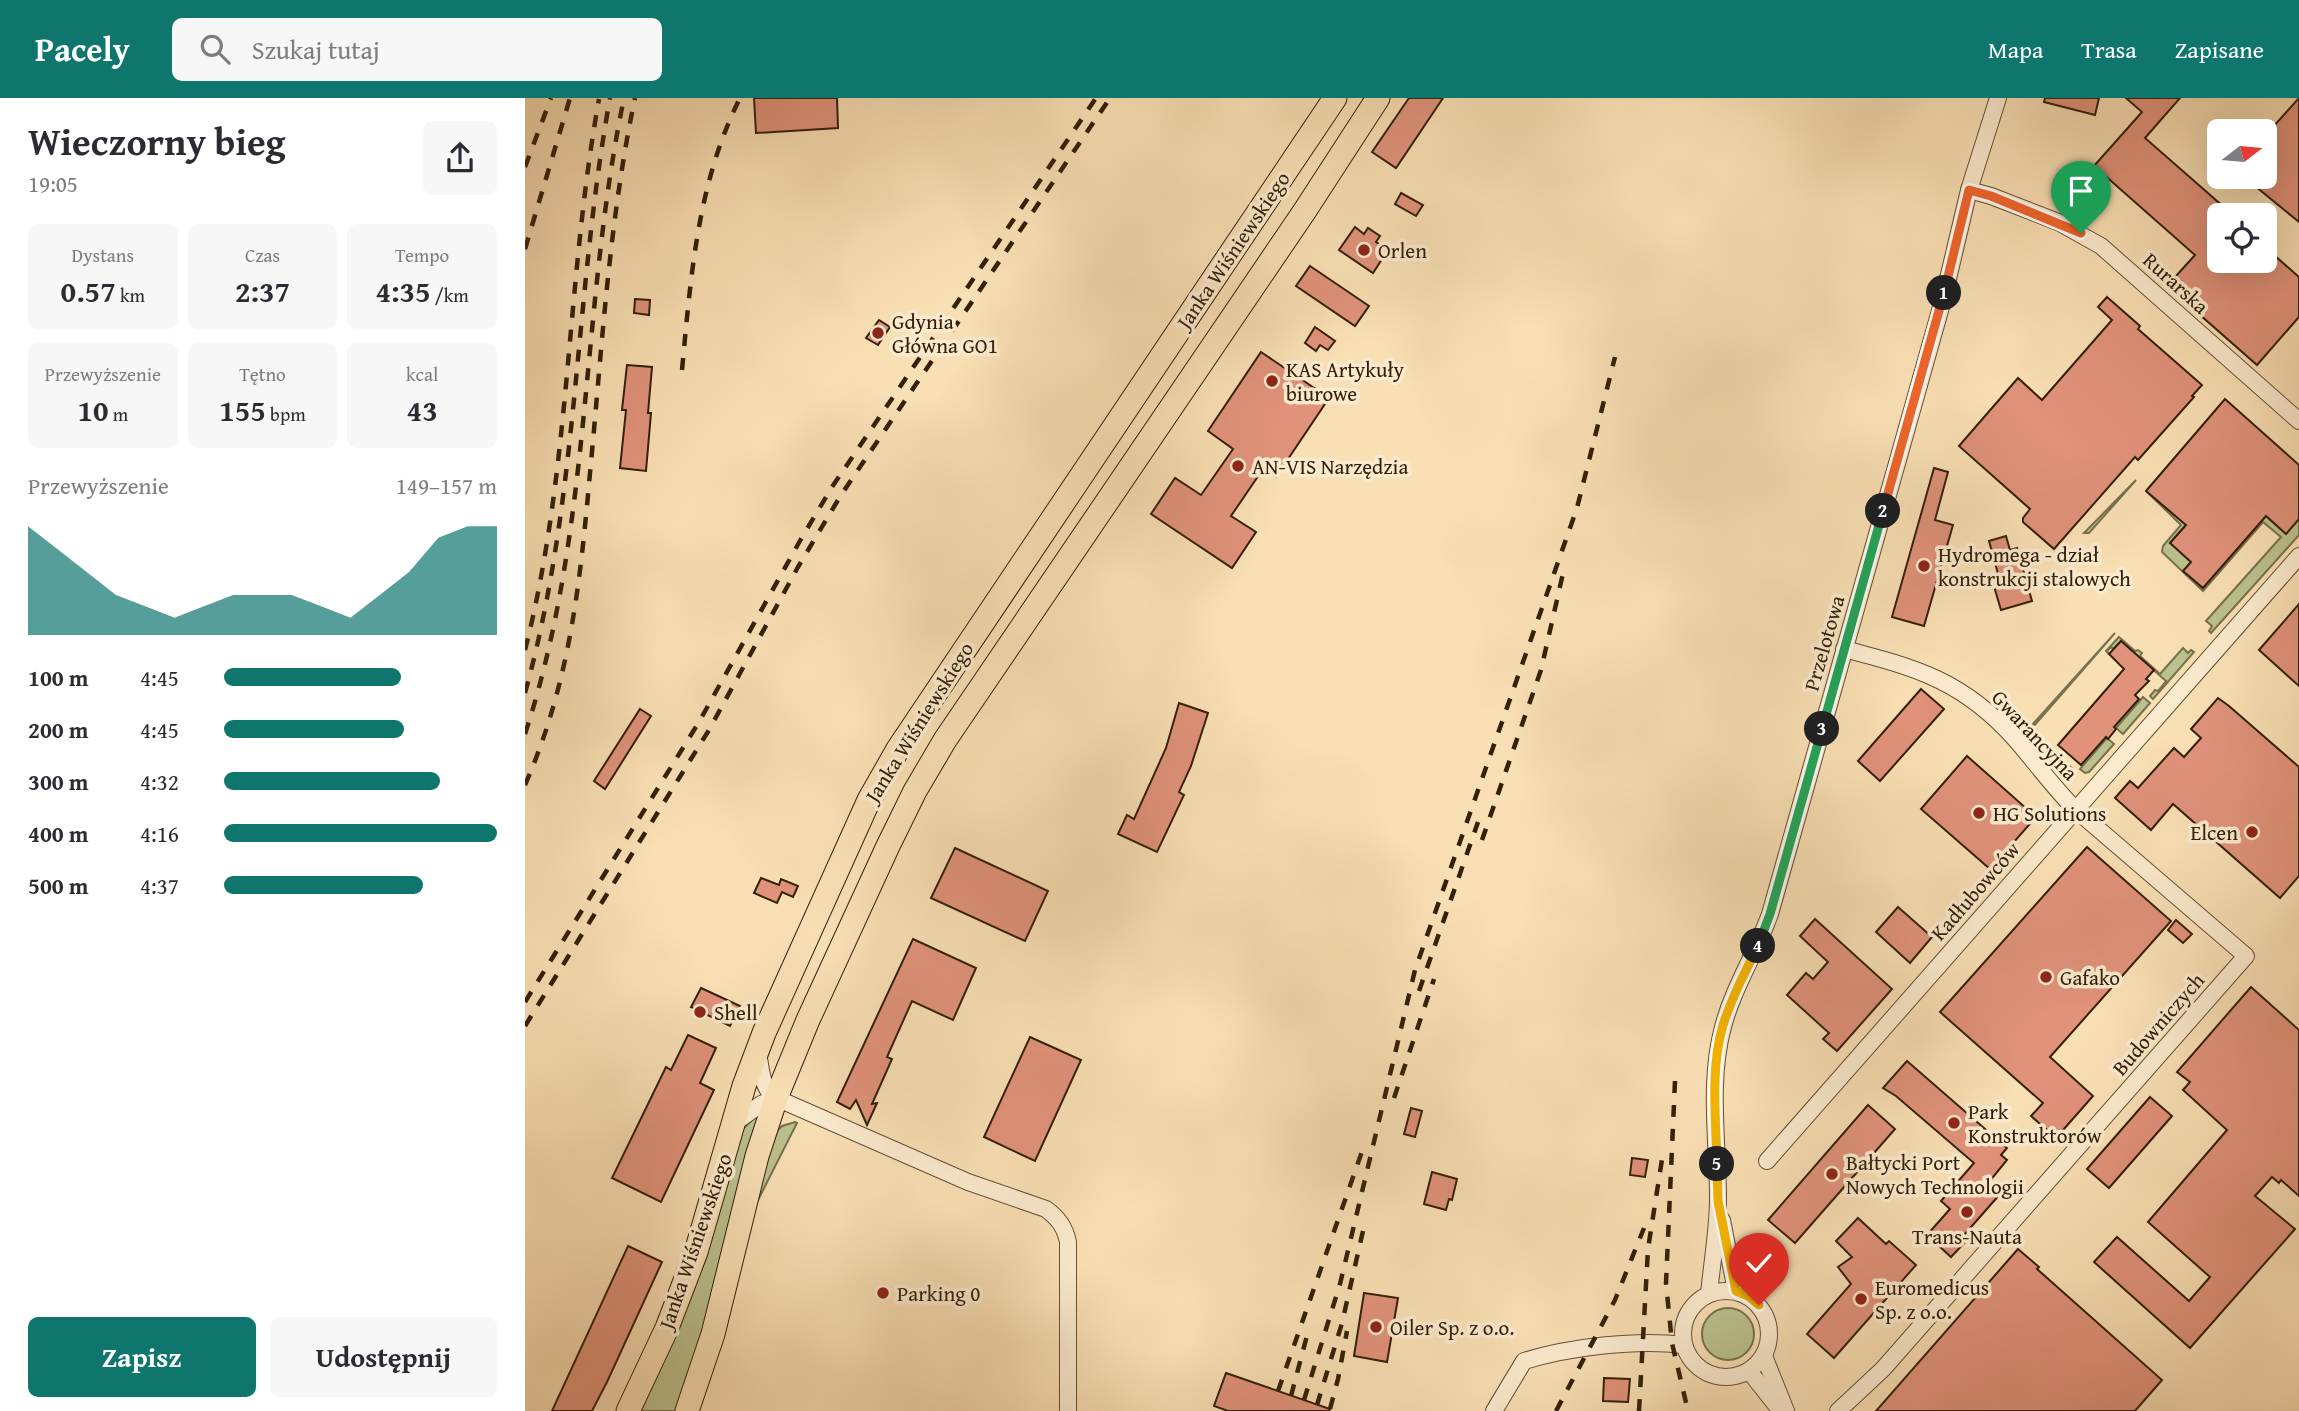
<!DOCTYPE html>
<html lang="pl">
<head>
<meta charset="utf-8">
<style>
  body { margin:0; font-family:"Gentium Book Plus",serif; background:#f7f7f7; color:#2b2b33; height:100vh; display:flex; flex-direction:column; font-size:26px; white-space:nowrap }
  * { box-sizing:border-box; margin:0 }
  p { font-size:23px; color:#7c7c81 }
  .icon { flex:none; width:38px; height:38px; fill:none; stroke:currentColor; stroke-width:2; stroke-linecap:round; stroke-linejoin:round }
  .map { position:relative; flex:1; overflow:hidden }
  .drawer { display:flex; flex-direction:column; background:#fff; width:525px }
  .drawer>* { flex:none }
  .needle { width:46px; rotate:74deg }
  .fabs { position:absolute; left:1682px; top:21px; display:grid; gap:14px }
  .fabs a { display:grid; place-items:center; width:70px; height:70px; border-radius:10px; background:#fff; box-shadow:0 7px 28px #0002; font-size:35px }
  .pin { position:absolute; display:grid; place-items:center; width:60px; height:60px; color:#fff; margin:-72px -30px; border-radius:50% 50% 50% 0; rotate:-45deg; box-shadow:0 0 7px #0007 }
  .pin .icon { rotate:45deg }
  .km { position:absolute; width:35px; height:35px; margin:-18px; border-radius:50%; background:#222; color:#fff; font-size:19px; line-height:35px; text-align:center }
  .round { display:grid; place-items:center; flex:none; width:74px; height:74px; border-radius:10px; background:#f7f7f7 }
  .head { display:flex; align-items:center; justify-content:space-between; height:119px; padding:0 28px }
  h1 { font-size:38px; font-weight:700; line-height:52px }
  .metrics { display:grid; grid-template-columns:repeat(3,1fr); gap:10px; height:119px; padding:7px 28px }
  .metrics div { display:grid; align-content:center; border-radius:10px; background:#f7f7f7; text-align:center }
  .metrics b { font-size:30px; font-weight:700 }
  .metrics small { font-size:19px; font-weight:400 }
  .metrics p { font-size:19px }
  .chart { height:196px; padding:14px 28px }
  .chart p { display:flex; justify-content:space-between }
  .chart svg { width:100%; height:126px; margin-top:7px; fill:#0f766e; opacity:.7 }
  .button { display:flex; gap:14px; margin-top:auto; padding:14px 28px }
  .button a { flex:1; height:80px; border-radius:10px; background:#0f766e; color:#fff; font-size:28px; font-weight:700; line-height:80px; text-align:center }
  .button a+a { background:#f7f7f7; color:#2b2b33 }
  ul { padding:0 28px; list-style:none; font-size:23px }
  li { display:grid; grid-template-columns:112px 84px 1fr; align-items:center; height:52px }
  li i { height:18px; border-radius:9px; background:#0f766e }
  header { display:flex; align-items:center; gap:42px; box-sizing:border-box; height:98px; padding:0 35px; background:#0f766e; color:#fff }
  header strong { font-size:33px }
  nav { display:flex; gap:38px; margin-inline-start:auto; font-size:24px }
  .search { width:490px; height:63px; background:#f7f7f7; display:flex; align-items:center; gap:18px; box-sizing:border-box; padding:0 24px; border-radius:10px; color:#7c7c81; font-size:26px }
  main { display:flex; flex:1; min-height:0 }
  .map>svg:first-child { display:block }
  .green { fill:#bbc28f; stroke:#77714c; stroke-width:2 }
  .building { fill:#e0927a; stroke:#332009; stroke-width:2 }
  .lines { fill:none; stroke-linecap:round; stroke-linejoin:round }
  .minor-casing { stroke:#645034; stroke-width:18 }
  .highway-casing { stroke:#332009; stroke-width:25 }
  .minor { stroke:#fbeace; stroke-width:16 }
  .highway { stroke:#f9dfb4; stroke-width:23 }
  .rail { stroke:#332009; stroke-width:4.5; stroke-dasharray:12 12; stroke-linecap:butt }
  .split-1-casing { stroke:#fff; stroke-width:14 }
  .split-2-casing { stroke:#fff; stroke-width:14 }
  .split-3-casing { stroke:#fff; stroke-width:14 }
  .split-4-casing { stroke:#fff; stroke-width:14 }
  .split-5-casing { stroke:#fff; stroke-width:14 }
  .split-6-casing { stroke:#fff; stroke-width:14 }
  .split-1 { stroke:#f0652b; stroke-width:9 }
  .split-2 { stroke:#f0652b; stroke-width:9 }
  .split-3 { stroke:#22a559; stroke-width:9 }
  .split-4 { stroke:#22a559; stroke-width:9 }
  .split-5 { stroke:#f5b400; stroke-width:9 }
  .split-6 { stroke:#f5b400; stroke-width:9 }
  .poi-dot { fill:#8f2418; stroke:#fbeace; stroke-width:2.5 }
  .labels { text-anchor:middle; dominant-baseline:central; stroke-width:7; stroke-linejoin:round; paint-order:stroke }
  .street-label { font-size:21px; fill:#332009; stroke:#fbeace }
  .poi-label { font-size:21px; fill:#332009; stroke:#fbeace; text-anchor:start }
</style>
</head>
<body>
<header>
<strong>Pacely</strong>
<div class="search"><svg class="icon" aria-label="search" viewBox="0 0 24 24"><circle cx="10" cy="10" r="6"/><path d="M15 15l6 6"/></svg>Szukaj tutaj</div>
<nav><a>Mapa</a><a>Trasa</a><a>Zapisane</a></nav>
</header>
<main>
<section class="drawer">
<div class="head"><div><h1>Wieczorny bieg</h1><p>19:05</p></div><a class="round"><svg class="icon" aria-label="share" viewBox="0 0 24 24"><path d="M12 15V3M7 8l5-5 5 5M5 13v7h14v-7"/></svg></a></div>
<div class="metrics">
<div><p>Dystans</p><b>0.57<small> km</small></b></div>
<div><p>Czas</p><b>2:37</b></div>
<div><p>Tempo</p><b>4:35<small> /km</small></b></div>
</div>
<div class="metrics">
<div><p>Przewyższenie</p><b>10<small> m</small></b></div>
<div><p>Tętno</p><b>155<small> bpm</small></b></div>
<div><p>kcal</p><b>43</b></div>
</div>
<div class="chart"><p><span>Przewyższenie</span>149–157 m</p>
<svg viewBox="0 0 160 44" preserveAspectRatio="none"><path d="M0 44V6L10 14L20 22L30 30L40 34L50 38L60 34L70 30L80 30L90 30L100 34L110 38L120 30L130 22L140 10L150 6L160 6V44z"/></svg>
</div>
<ul>
<li><b>100 m</b>4:45<i style="width:65%"></i></li>
<li><b>200 m</b>4:45<i style="width:66%"></i></li>
<li><b>300 m</b>4:32<i style="width:79%"></i></li>
<li><b>400 m</b>4:16<i style="width:100%"></i></li>
<li><b>500 m</b>4:37<i style="width:73%"></i></li>
</ul>
<div class="button"><a>Zapisz</a><a>Udostępnij</a></div>
</section>
<div class="map">
<svg width="1774" height="1313" viewBox="0 0 1774 1313">
  <rect width="100%" height="100%" fill="#f9dfb4"/>
  <filter id="stains"><feTurbulence type="fractalNoise" baseFrequency=".00286" numOctaves="4"/><feColorMatrix values="0 0 0 0 .2 0 0 0 0 .09 0 0 0 0 .02 0 0 0 .5 -.17"/></filter>
  <radialGradient id="worn" r=".72"><stop offset=".6" stop-color="#630" stop-opacity="0"/><stop offset="1" stop-color="#630" stop-opacity=".3"/></radialGradient>
  <g class="green">
    <path d="M1611 382 1564 435H1559Z"/>
    <path d="M1621 393 1661 427 1645 445 1666 464 1659 473 1677 490 1741 418 1761 435 1774 421V437L1686 535 1684 533 1687 528 1681 523 1756 439 1738 424 1678 493 1637 454 1638 448 1656 427Z"/>
    <path d="M1590 535 1508 629 1506 628Z"/>
    <path d="M1594 539 1610 553 1613 552 1617 555 1615 558 1635 576 1658 550 1663 555 1666 552 1669 554 1628 601 1625 598 1630 592 1633 593 1641 583 1596 543 1588 551 1586 549 1582 553 1584 556 1581 553Z"/>
    <path d="M1618 599 1625 605 1598 636 1591 630Z"/>
    <path d="M1582 640 1589 646 1564 674 1560 675 1555 671Z"/>
    <path d="M1522 648 1548 671V677L1543 678 1536 675 1518 654Z"/>
    <path d="M231 1018 233 1021 177 1238 151 1313H114L217 1032Z"/>
    <path d="M270 1024 272 1025 228 1112 250 1035 257 1028Z"/>
    <circle cx="1203" cy="1236" r="26"/>
  </g>
  <g class="building">
    <path d="M229 0H312L313 30 231 35Z"/>
    <path d="M884 0H918L871 70 847 54Z"/>
    <path d="M1520 0H1574L1570 17 1519 4Z"/>
    <path d="M1601 0H1655L1620 40 1708 117H1694V163H1740V149L1774 179V219L1732 267 1642 188 1670 157 1569 68 1617 14Z"/>
    <path d="M1774 0V124L1719 79H1740V38Z"/>
    <path d="M876 95 898 107 891 118 870 106Z"/>
    <path d="M830 129 839 136 843 130 855 138 851 144 863 152 848 175 814 152Z"/>
    <path d="M785 168 844 208 830 228 771 188Z"/>
    <path d="M1582 199 1615 228 1613 231 1677 287 1667 298 1669 299 1613 362 1610 359 1529 451 1498 424V420L1505 411 1434 348 1493 280 1517 302 1587 222 1573 209Z"/>
    <path d="M110 201 125 202 124 217 109 215Z"/>
    <path d="M354 222 365 229 353 247 341 240Z"/>
    <path d="M790 229 810 243 803 252 795 247 791 253 780 245Z"/>
    <path d="M736 254 804 300 751 379 738 371 706 418 731 434 707 470 626 416 650 380 676 397 708 351 683 333Z"/>
    <path d="M102 267 127 269 123 315H126L121 373 95 370 101 312H97Z"/>
    <path d="M1700 301 1774 367V421L1761 436 1741 418 1678 490 1658 473 1666 464 1645 445 1661 427 1621 393Z"/>
    <path d="M1409 370 1423 374 1410 422 1428 427 1399 528 1367 519Z"/>
    <path d="M1481 438 1485 452 1492 450 1507 503 1476 512 1468 485 1475 483 1464 443Z"/>
    <path d="M1774 506V588L1734 552Z"/>
    <path d="M1596 543 1629 572 1621 581 1624 583 1610 597 1614 601 1589 629 1591 631 1583 641 1581 639 1556 667 1533 647 1599 571 1584 556Z"/>
    <path d="M1396 591 1419 611 1355 683 1333 663Z"/>
    <path d="M1693 600 1704 608 1774 669V778L1755 800 1648 706 1626 732 1590 700 1605 683 1613 690 1649 650 1659 659 1676 640 1666 631Z"/>
    <path d="M654 605 683 615 666 668 654 694 659 697 632 754 593 736 602 717 609 721 641 650Z"/>
    <path d="M115 611 126 618 80 691 69 683Z"/>
    <path d="M1442 658 1511 719 1465 771 1396 711Z"/>
    <path d="M1562 749 1646 823 1525 959 1568 998 1531 1040 1506 1018 1518 1005 1415 914Z"/>
    <path d="M430 750 523 793 500 843 406 800Z"/>
    <path d="M236 780 254 787 256 781 273 788 268 799 257 794 252 805 229 795Z"/>
    <path d="M1373 809 1407 839 1385 865 1351 834Z"/>
    <path d="M1290 821 1367 891 1312 953 1298 941 1304 935 1262 897 1281 875 1288 881 1303 864 1275 838Z"/>
    <path d="M1651 822 1667 836 1658 845 1643 832Z"/>
    <path d="M388 841 451 870 428 922 387 903 362 959 367 961 347 1006 352 1005 342 1027 331 1002 325 1011 312 1004Z"/>
    <path d="M1726 889 1774 932V1098L1756 1082 1754 1085 1747 1079 1730 1098 1770 1131 1665 1250 1569 1164 1592 1139 1664 1203 1685 1179 1623 1124 1702 1032 1658 992 1665 984 1652 974Z"/>
    <path d="M176 890 215 908 205 928 166 909Z"/>
    <path d="M163 937 191 950 175 985 189 992 136 1104 87 1080 141 969 146 972Z"/>
    <path d="M505 939 556 962 510 1063 459 1039Z"/>
    <path d="M1382 963 1482 1050 1476 1057 1482 1062 1464 1084 1476 1095 1439 1137 1443 1141 1426 1159 1402 1137 1425 1111 1416 1103 1449 1065 1371 998 1358 990Z"/>
    <path d="M1625 999 1647 1018 1584 1090 1562 1071Z"/>
    <path d="M1343 1007 1370 1031 1270 1145 1243 1122Z"/>
    <path d="M886 1010 897 1013 890 1039 879 1036Z"/>
    <path d="M1107 1060 1123 1062 1120 1079 1105 1077Z"/>
    <path d="M907 1074 932 1081 927 1102 924 1101 921 1112 899 1106Z"/>
    <path d="M1333 1120 1361 1146 1364 1143 1391 1167 1309 1260 1282 1236 1326 1186 1313 1169 1327 1159 1311 1143Z"/>
    <path d="M103 1148 137 1164 82 1284 67 1313H27Z"/>
    <path d="M1493 1151 1514 1169 1512 1171 1637 1282 1610 1313H1351Z"/>
    <path d="M839 1195 873 1200 862 1264 829 1258Z"/>
    <path d="M701 1275 805 1311 804 1313H703L689 1308Z"/>
    <path d="M1079 1280 1105 1281 1103 1304 1078 1303Z"/>
  </g>
  <g class="lines">
    <defs>
      <g id="minor">
        <path d="M1444 92 1466 98 1533 124 1576 148 1774 323"/>
        <path d="M233 954C236 970 236 990 251 1000L443 1084 521 1111C533 1120 540 1129 543 1144V1313"/>
        <path d="M208 1026 236 1006 251 1000"/>
        <path d="M1242 1063 1774 458"/>
        <path d="M1197 1122 1211 1193"/>
        <circle cx="1201" cy="1236" r="43"/>
        <path d="M1184 1196C1187 1164 1193 1131 1193 1100 1193 1044 1183 984 1198 929 1208 890 1231 855 1245 816L1418 202 1444 92 1473 0"/>
        <path d="M1239 1258 1261 1313"/>
        <path d="M1224 1273 1255 1312"/>
        <path d="M969 1313 999 1263C1045 1249 1111 1241 1159 1247"/>
        <path d="M1313 1313 1358 1271 1721 858 1550 711C1528 689 1511 665 1491 642 1439 583 1392 570 1319 551"/>
      </g>
      <g id="highway">
        <path d="M103 1313 142 1230 171 1154 219 988 239 935 344 702 373 651 810 0"/>
        <path d="M162 1313 188 1236 232 1058 251 1000 283 922 363 748 390 693 420 642 779 114 853 0"/>
      </g>
    </defs>
    <use href="#minor" class="minor-casing"/>
    <use href="#highway" class="highway-casing"/>
    <use href="#minor" class="minor"/>
    <use href="#highway" class="highway"/>
    <g class="rail">
      <path d="M0 69 26 0"/>
      <path d="M0 151 45 0"/>
      <path d="M157 272C166 178 172 86 215 0"/>
      <path d="M0 552C46 372 41 183 74 1"/>
      <path d="M0 595C54 401 49 198 85 0"/>
      <path d="M0 636C68 429 55 211 99 0"/>
      <path d="M0 687C45 584 55 486 65 375 77 250 84 123 110 0"/>
      <path d="M957 742 1016 572 1039 471"/>
      <path d="M894 893 953 724"/>
      <path d="M0 904 174 624 276 441 307 389 571 0"/>
      <path d="M0 928 184 632 273 469 316 397 585 0"/>
      <path d="M1150 983 1141 1185 1147 1245 1163 1313"/>
      <path d="M869 1000 909 881"/>
      <path d="M753 1293 840 1045"/>
      <path d="M766 1298 784 1230"/>
      <path d="M779 1302 815 1186 890 872 1052 410 1090 259"/>
      <path d="M792 1307 817 1225 838 1133"/>
      <path d="M805 1311 813 1281 822 1233"/>
      <path d="M1031 1313 1090 1202 1119 1130"/>
      <path d="M1114 1313 1123 1151 1138 1055"/>
    </g>
  </g>
  <g class="lines">
    <defs>
      <path id="split-1" d="M1419 195 1444 92 1466 98 1556 135"/>
      <path id="split-2" d="M1358 413 1419 195"/>
      <path id="split-3" d="M1297 631 1358 413"/>
      <path id="split-4" d="M1233 848 1245 816 1297 631"/>
      <path id="split-5" d="M1192 1066C1191 1021 1185 971 1198 927 1207 899 1220 874 1233 848"/>
      <path id="split-6" d="M1192 1066 1193 1103 1211 1193 1223 1198 1234 1207"/>
    </defs>
    <use href="#split-1" class="split-1-casing"/>
    <use href="#split-2" class="split-2-casing"/>
    <use href="#split-3" class="split-3-casing"/>
    <use href="#split-4" class="split-4-casing"/>
    <use href="#split-5" class="split-5-casing"/>
    <use href="#split-6" class="split-6-casing"/>
    <use href="#split-1" class="split-1"/>
    <use href="#split-2" class="split-2"/>
    <use href="#split-3" class="split-3"/>
    <use href="#split-4" class="split-4"/>
    <use href="#split-5" class="split-5"/>
    <use href="#split-6" class="split-6"/>
  </g>
  <g class="poi-dot">
    <circle cx="839" cy="152" r="7"/>
    <circle cx="353" cy="235" r="7"/>
    <circle cx="747" cy="283" r="7"/>
    <circle cx="713" cy="368" r="7"/>
    <circle cx="1399" cy="468" r="7"/>
    <circle cx="1454" cy="715" r="7"/>
    <circle cx="1727" cy="734" r="7"/>
    <circle cx="1521" cy="879" r="7"/>
    <circle cx="175" cy="914" r="7"/>
    <circle cx="1429" cy="1025" r="7"/>
    <circle cx="1307" cy="1076" r="7"/>
    <circle cx="1442" cy="1114" r="7"/>
    <circle cx="358" cy="1195" r="7"/>
    <circle cx="1336" cy="1201" r="7"/>
    <circle cx="851" cy="1229" r="7"/>
  </g>
  <g class="labels">
    <g class="street-label">
      <text transform="translate(708 152) rotate(-56)">Janka Wiśniewskiego</text>
      <text transform="translate(1651 185) rotate(42)">Rurarska</text>
      <text transform="translate(1299 545) rotate(-74)">Przelotowa</text>
      <text transform="translate(394 624) rotate(-58)">Janka Wiśniewskiego</text>
      <text transform="translate(1510 637) rotate(47)">Gwarancyjna</text>
      <text transform="translate(1450 793) rotate(-49)">Kadłubowców</text>
      <text transform="translate(1633 926) rotate(-49)">Budowniczych</text>
      <text transform="translate(170 1143) rotate(-71)">Janka Wiśniewskiego</text>
    </g>
    <g class="poi-label">
      <text x="853" y="152">Orlen</text>
      <text x="367" y="223">Gdynia<tspan x="367" dy="24">Główna GO1</tspan></text>
      <text x="761" y="271">KAS Artykuły<tspan x="761" dy="24">biurowe</tspan></text>
      <text x="727" y="368">AN-VIS Narzędzia</text>
      <text x="1413" y="456">Hydromega - dział<tspan x="1413" dy="24">konstrukcji stalowych</tspan></text>
      <text x="1468" y="715">HG Solutions</text>
      <text x="1713" y="734" text-anchor="end">Elcen</text>
      <text x="1535" y="879">Gafako</text>
      <text x="189" y="914">Shell</text>
      <text x="1443" y="1013">Park<tspan x="1443" dy="24">Konstruktorów</tspan></text>
      <text x="1321" y="1064">Bałtycki Port<tspan x="1321" dy="24">Nowych Technologii</tspan></text>
      <text x="1442" y="1138" text-anchor="middle">Trans-Nauta</text>
      <text x="1350" y="1189">Euromedicus<tspan x="1350" dy="24">Sp. z o.o.</tspan></text>
      <text x="372" y="1195">Parking 0</text>
      <text x="865" y="1229">Oiler Sp. z o.o.</text>
    </g>
  </g>
  <rect width="100%" height="100%" filter="url(#stains)"/>
  <rect width="100%" height="100%" fill="url(#worn)"/>
</svg>
<div class="fabs">
<a><svg class="needle" viewBox="-14 -14 28 28"><path d="M0-13l5 13h-10z" fill="#e53935"/><path d="M0 13l5-13h-10z" fill="#7c7c81"/></svg></a>
<a><svg class="icon" aria-label="locate" viewBox="0 0 24 24"><circle cx="12" cy="12" r="6"/><path d="M12 2v4M12 18v4M2 12h4M18 12h4"/></svg></a>
</div>
<div class="pin" style="left:1556px;top:135px;background:#1e9e55"><svg class="icon" aria-label="arrive" viewBox="0 0 24 24"><path d="M6 21V4h12l-3 4 3 4H6"/></svg></div>
<div class="pin" style="left:1234px;top:1207px;background:#d93025"><svg class="icon" aria-label="check" viewBox="0 0 24 24"><path d="M5 12l5 5 9-10"/></svg></div>
<b class="km" style="left:1419px;top:195px">1</b>
<b class="km" style="left:1358px;top:413px">2</b>
<b class="km" style="left:1297px;top:631px">3</b>
<b class="km" style="left:1233px;top:848px">4</b>
<b class="km" style="left:1192px;top:1066px">5</b>
</div>
</main>
</body>
</html>
